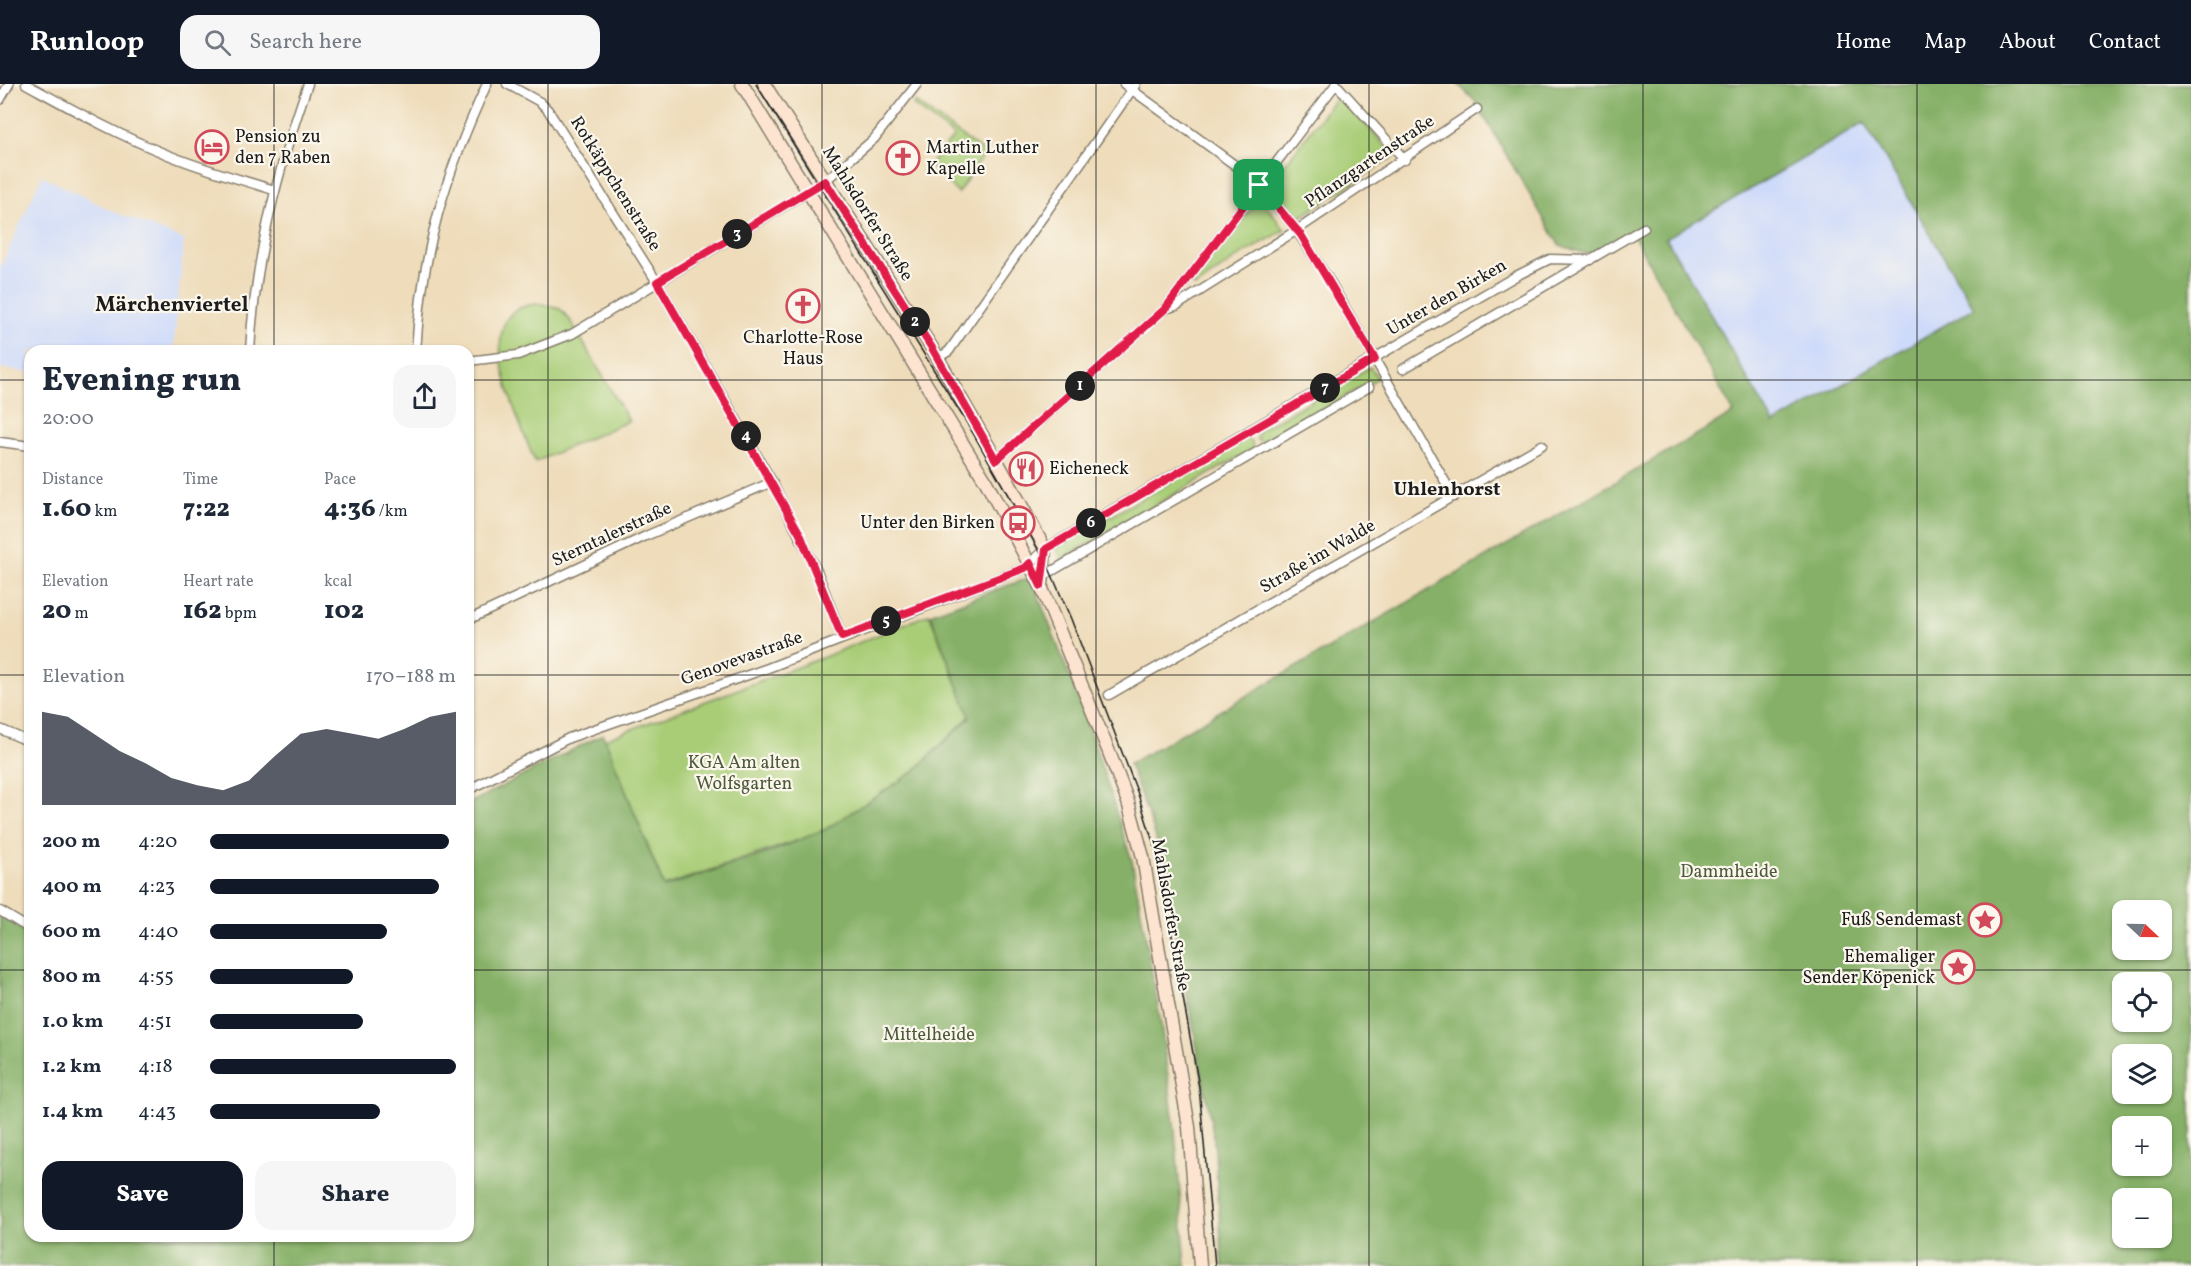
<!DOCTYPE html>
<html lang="en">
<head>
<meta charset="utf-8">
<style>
  body { margin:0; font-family:Vollkorn,serif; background:#f6f6f7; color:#1f2937; height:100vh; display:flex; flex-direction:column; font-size:22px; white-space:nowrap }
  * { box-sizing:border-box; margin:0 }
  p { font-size:20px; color:#747a83 }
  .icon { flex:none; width:33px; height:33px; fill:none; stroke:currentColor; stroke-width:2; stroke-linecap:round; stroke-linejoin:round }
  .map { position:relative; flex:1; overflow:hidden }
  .side { position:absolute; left:24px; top:261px; width:450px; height:897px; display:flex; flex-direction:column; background:#fff; border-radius:18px; box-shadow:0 2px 4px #0004 }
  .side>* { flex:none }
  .needle { width:39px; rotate:112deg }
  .controls { position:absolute; left:2112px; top:816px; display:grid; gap:12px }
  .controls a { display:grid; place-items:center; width:60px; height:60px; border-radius:12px; background:#fff; box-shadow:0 2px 4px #0004; font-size:30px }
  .pin { position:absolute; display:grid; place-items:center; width:51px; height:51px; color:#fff; margin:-26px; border-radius:12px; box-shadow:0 3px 9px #0006 }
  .km { position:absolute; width:30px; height:30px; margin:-15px; border-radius:50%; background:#222; color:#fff; font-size:16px; line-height:30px; text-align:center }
  .round { display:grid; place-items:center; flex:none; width:63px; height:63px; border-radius:18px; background:#f6f6f7 }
  .overview { display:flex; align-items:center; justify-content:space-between; height:102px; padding:0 18px }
  h1 { font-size:33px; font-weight:800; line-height:45px }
  .stats { display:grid; grid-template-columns:repeat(3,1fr); gap:9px; height:102px; padding:6px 18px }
  .stats div { display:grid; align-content:center }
  .stats b { font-size:26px; font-weight:800 }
  .stats small { font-size:16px; font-weight:400 }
  .stats p { font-size:16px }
  .chart { height:168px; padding:12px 18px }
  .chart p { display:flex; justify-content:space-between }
  .chart svg { width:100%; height:108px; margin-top:6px; fill:#111827; opacity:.7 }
  .primary-button { display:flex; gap:12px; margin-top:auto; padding:12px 18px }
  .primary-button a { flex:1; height:69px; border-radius:18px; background:#111827; color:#fff; font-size:24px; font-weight:800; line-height:69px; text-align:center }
  .primary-button a+a { background:#f6f6f7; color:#1f2937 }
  ul { padding:0 18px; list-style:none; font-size:20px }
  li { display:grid; grid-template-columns:96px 72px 1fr; align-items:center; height:45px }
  li i { height:15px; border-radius:8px; background:#111827 }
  header { display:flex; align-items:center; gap:36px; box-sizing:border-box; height:84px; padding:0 30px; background:#111827; color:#fff }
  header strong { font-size:28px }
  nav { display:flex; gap:33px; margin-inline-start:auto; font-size:21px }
  .search { width:420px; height:54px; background:#f6f6f7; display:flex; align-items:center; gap:15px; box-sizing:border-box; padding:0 21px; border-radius:18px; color:#747a83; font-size:22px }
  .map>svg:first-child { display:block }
  .built { fill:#cedafa }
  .green { fill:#a9cd77; stroke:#62744a; stroke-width:1.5 }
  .forest { fill:#86b068; stroke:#516642; stroke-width:1.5; fill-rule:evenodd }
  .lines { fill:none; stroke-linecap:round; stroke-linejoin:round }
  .street-casing { stroke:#857c6b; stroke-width:11 }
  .secondary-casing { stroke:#857c6b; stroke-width:15 }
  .street { stroke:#fff; stroke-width:8 }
  .secondary { stroke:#fde4d1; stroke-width:12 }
  .tram { stroke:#1c1c1c; stroke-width:1.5 }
  .route-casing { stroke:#fff; stroke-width:12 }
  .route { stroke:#e11d48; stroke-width:8 }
  .grid { fill:none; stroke:#1c1c1c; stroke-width:1.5; stroke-opacity:0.55 }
  .labels { text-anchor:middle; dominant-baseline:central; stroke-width:4.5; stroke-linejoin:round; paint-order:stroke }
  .poi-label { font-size:18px; fill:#1c1c1c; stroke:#fbf7ec; text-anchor:start }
  .street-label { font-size:18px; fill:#1c1c1c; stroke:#fbf7ec }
  .park-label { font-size:18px; fill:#4d5a3c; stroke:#fbf7ec }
  .neighbourhood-label { font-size:20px; font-weight:bold; fill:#1c1c1c; stroke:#fbf7ec }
  .quarter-label { font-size:21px; font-weight:bold; fill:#1c1c1c; stroke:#fbf7ec }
</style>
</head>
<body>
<header>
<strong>Runloop</strong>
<div class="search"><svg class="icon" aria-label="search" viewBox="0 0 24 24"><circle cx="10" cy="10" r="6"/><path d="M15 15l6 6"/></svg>Search here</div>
<nav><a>Home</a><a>Map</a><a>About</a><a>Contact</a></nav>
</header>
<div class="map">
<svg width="2191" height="1182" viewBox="0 0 2191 1182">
  <rect width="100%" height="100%" fill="#fbf7ec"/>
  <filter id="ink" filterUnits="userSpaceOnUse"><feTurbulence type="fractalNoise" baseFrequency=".0167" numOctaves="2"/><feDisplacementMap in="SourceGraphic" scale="12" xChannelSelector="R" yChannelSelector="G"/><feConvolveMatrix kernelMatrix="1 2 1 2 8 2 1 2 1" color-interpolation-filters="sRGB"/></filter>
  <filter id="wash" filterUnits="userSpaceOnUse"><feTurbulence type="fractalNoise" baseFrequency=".008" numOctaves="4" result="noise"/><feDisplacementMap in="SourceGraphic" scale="24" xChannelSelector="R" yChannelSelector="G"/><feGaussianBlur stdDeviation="1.35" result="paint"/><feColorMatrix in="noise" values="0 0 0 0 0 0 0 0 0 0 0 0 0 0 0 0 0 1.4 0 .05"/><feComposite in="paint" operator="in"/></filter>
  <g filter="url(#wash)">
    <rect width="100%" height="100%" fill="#eedcba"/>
    <g class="built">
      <path d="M1864 39 1974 224 1774 341 1666 154Z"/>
      <path d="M42 92 112 127 184 156 173 267H30V289L0 284V184Z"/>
    </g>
    <g class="green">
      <path d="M1338 11 1395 72 1299 134 1270 100Z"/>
      <path d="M915 18 985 69 958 109 929 81 954 52 913 21Z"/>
      <path d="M1260 114 1285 146 1244 169 1195 203 1191 198Z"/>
      <path d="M542 220 560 225 570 236 629 337 535 378C521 340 461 219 542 220Z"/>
      <path d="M1370 283 1378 294 1263 359 1257 356 1258 347Z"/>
      <path d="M1246 354 1252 358 1253 365 1062 475 1056 464Z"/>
      <path d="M929 530 970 632 915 686 878 714 828 746 664 802 605 655 824 573Z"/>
    </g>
    <g class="forest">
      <path d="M1458 0H2191V1182H1223L1214 1054 1162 778 1154 747 1129 680 1734 329 1631 147 1589 171 1559 161 1475 17ZM1864 39 1974 224 1774 340 1666 154ZM2122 826H2162V866H2122ZM2122 898H2162V938H2122ZM2122 970H2162V1010H2122ZM2122 1042H2162V1082H2122ZM2122 1114H2162V1154H2122Z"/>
      <path d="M1031 493 1087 637 1132 777 1161 940 1175 1047 1186 1182H0V832L30 850V1152H468V720L603 650 664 803 770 768 826 745 915 687 970 633 930 530Z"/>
    </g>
  </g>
  <g filter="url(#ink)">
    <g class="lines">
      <defs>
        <g id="street">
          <path d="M26 0C70 24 114 49 161 68 198 84 236 94 274 106"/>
          <path d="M507 0 540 18 548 26 657 198 770 394 817 487 842 553"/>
          <path d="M1124 0 1247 90 1293 141 1331 199 1454 413"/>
          <path d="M1336 0 1405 76"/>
          <path d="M0 16 9 0"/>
          <path d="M825 97 874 55 917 0"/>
          <path d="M1165 225 1336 0"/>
          <path d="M250 267C255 174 277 88 308 0"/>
          <path d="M416 267C422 166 445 91 487 0"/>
          <path d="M938 274 949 267 1136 0"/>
          <path d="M468 277 518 271 572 250 809 107"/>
          <path d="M1403 285 1644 144"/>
          <path d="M0 358 30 362"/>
          <path d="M996 376 1165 225 1176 222 1297 146 1477 25"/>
          <path d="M1040 494 1369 303"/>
          <path d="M468 536 648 451 772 398"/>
          <path d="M1109 611 1542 361"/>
          <path d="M0 645 30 658"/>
          <path d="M468 706 569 654 768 584 1025 484 1045 465 1516 192 1550 175 1590 176"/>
          <path d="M0 827 30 845"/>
        </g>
        <g id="secondary">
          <path d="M742 0 985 396 1041 502 1109 668 1128 718 1143 773 1189 1043 1200 1182"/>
          <path d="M764 0 932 264 1002 386 1045 465 1042 501"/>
        </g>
      </defs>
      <use href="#street" class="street-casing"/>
      <use href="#secondary" class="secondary-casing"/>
      <use href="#street" class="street"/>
      <use href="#secondary" class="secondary"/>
      <path class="tram" d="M756 0 973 349 1049 484 1071 535 1138 710 1158 774 1199 1003 1215 1182"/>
    </g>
  </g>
  <g class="lines" filter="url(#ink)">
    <defs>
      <path id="route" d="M825 97 932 264 996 376 1165 225 1259 101 1301 151 1375 275 1046 465 1041 502 1030 479 1025 484 842 553 800 450 657 198Z"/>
    </defs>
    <use href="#route" class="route-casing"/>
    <use href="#route" class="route"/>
  </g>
  <path class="grid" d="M274 0V267M548 0V1182M822 0V1182M1096 0V1182M1369 0V1182M1643 0V1182M1917 0V1182M0 296H30M468 296H2191M0 591H30M468 591H2191M0 886H30M468 886H2191M274 1152V1182"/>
  <defs>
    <symbol id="hotel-ring" viewBox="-11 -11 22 22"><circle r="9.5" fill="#fbf7ec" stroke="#d1495b" stroke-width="1.5"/><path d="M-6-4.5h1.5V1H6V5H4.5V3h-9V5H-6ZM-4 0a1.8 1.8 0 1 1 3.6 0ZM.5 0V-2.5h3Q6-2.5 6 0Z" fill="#d1495b"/></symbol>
    <symbol id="church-ring" viewBox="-11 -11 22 22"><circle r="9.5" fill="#fbf7ec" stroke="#d1495b" stroke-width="1.5"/><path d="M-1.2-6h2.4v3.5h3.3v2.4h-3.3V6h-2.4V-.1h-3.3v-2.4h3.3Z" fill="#d1495b"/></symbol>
    <symbol id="restaurant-ring" viewBox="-11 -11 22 22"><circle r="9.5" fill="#fbf7ec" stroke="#d1495b" stroke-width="1.5"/><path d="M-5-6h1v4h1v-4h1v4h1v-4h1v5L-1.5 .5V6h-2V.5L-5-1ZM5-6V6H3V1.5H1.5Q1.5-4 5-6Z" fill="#d1495b"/></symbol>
    <symbol id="bus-ring" viewBox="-11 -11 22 22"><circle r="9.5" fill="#fbf7ec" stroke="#d1495b" stroke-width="1.5"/><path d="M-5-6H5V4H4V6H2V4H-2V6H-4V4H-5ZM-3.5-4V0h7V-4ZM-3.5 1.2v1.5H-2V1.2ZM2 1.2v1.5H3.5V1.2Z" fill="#d1495b"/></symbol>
    <symbol id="sight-ring" viewBox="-11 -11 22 22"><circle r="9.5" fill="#fbf7ec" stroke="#d1495b" stroke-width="1.5"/><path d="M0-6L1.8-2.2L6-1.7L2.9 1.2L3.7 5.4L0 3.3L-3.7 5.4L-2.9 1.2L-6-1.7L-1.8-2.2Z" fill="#d1495b"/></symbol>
  </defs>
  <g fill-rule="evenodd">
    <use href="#hotel-ring" x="193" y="44" width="38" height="38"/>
    <use href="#church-ring" x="884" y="55" width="38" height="38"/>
    <use href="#church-ring" x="784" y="203" width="38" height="38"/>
    <use href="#restaurant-ring" x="1007" y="366" width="38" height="38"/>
    <use href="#bus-ring" x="999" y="420" width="38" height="38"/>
    <use href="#sight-ring" x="1966" y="817" width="38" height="38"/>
    <use href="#sight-ring" x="1939" y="864" width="38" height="38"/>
  </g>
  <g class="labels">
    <g class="poi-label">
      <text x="235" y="53">Pension zu<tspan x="235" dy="21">den 7 Raben</tspan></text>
      <text x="926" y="64">Martin Luther<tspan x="926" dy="21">Kapelle</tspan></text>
      <text x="803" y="254" text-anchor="middle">Charlotte-Rose<tspan x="803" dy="21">Haus</tspan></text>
      <text x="1049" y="385">Eicheneck</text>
      <text x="995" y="439" text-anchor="end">Unter den Birken</text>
      <text x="1962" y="836" text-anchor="end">Fuß Sendemast</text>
      <text x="1935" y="873" text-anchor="end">Ehemaliger<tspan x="1935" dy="21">Sender Köpenick</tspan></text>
    </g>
    <g class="street-label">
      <text transform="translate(1370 78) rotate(-34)">Pflanzgartenstraße</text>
      <text transform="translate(615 100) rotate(58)">Rotkäppchenstraße</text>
      <text transform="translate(867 130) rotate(58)">Mahlsdorfer Straße</text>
      <text transform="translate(1447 214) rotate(-30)">Unter den Birken</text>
      <text transform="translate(612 451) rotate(-25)">Sterntalerstraße</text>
      <text transform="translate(1318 473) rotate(-30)">Straße im Walde</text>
      <text transform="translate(742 575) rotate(-20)">Genovevastraße</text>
      <text transform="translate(1170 831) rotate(80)">Mahlsdorfer Straße</text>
    </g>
    <g class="park-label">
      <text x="744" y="679">KGA Am alten<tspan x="744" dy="21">Wolfsgarten</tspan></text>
      <text x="1729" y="788">Dammheide</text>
      <text x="929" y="951">Mittelheide</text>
    </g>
    <g class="neighbourhood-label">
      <text x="1447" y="406">Uhlenhorst</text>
    </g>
    <g class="quarter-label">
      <text x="172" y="221">Märchenviertel</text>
    </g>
  </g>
</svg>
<div class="controls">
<a><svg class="needle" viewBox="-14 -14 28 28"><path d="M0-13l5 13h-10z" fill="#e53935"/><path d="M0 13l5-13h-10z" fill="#747a83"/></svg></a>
<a><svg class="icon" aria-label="locate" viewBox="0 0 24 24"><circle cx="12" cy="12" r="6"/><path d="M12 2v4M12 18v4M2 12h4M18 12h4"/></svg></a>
<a><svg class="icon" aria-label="layers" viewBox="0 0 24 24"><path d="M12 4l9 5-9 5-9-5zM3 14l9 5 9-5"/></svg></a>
<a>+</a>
<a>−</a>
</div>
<div class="pin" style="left:1259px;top:101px;background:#1e9e55"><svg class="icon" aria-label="arrive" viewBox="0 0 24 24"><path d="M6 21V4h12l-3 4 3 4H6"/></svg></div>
<b class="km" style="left:1080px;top:302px">1</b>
<b class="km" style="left:915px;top:238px">2</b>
<b class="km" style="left:737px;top:150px">3</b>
<b class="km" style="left:746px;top:352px">4</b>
<b class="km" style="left:886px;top:537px">5</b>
<b class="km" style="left:1091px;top:439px">6</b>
<b class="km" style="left:1325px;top:304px">7</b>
<section class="side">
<div class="overview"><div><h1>Evening run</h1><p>20:00</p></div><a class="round"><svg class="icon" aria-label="share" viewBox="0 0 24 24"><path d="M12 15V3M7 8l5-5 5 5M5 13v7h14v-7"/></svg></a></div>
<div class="stats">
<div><p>Distance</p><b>1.60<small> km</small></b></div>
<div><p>Time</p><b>7:22</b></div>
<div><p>Pace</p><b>4:36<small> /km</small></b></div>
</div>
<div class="stats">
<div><p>Elevation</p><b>20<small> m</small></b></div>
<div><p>Heart rate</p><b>162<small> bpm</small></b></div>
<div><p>kcal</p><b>102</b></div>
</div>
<div class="chart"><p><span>Elevation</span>170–188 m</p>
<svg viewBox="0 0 160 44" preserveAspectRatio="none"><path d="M0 44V6L10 8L20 15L30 22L40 27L50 33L60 36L70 38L80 34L90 24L100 15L110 13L120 15L130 17L140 13L150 8L160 6V44z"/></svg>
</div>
<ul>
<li><b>200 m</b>4:20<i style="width:97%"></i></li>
<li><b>400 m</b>4:23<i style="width:93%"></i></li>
<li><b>600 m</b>4:40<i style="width:72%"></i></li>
<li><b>800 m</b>4:55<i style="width:58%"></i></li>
<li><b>1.0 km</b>4:51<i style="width:62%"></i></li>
<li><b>1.2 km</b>4:18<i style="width:100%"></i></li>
<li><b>1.4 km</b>4:43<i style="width:69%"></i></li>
</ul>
<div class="primary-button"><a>Save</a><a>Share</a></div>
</section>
</div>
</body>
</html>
